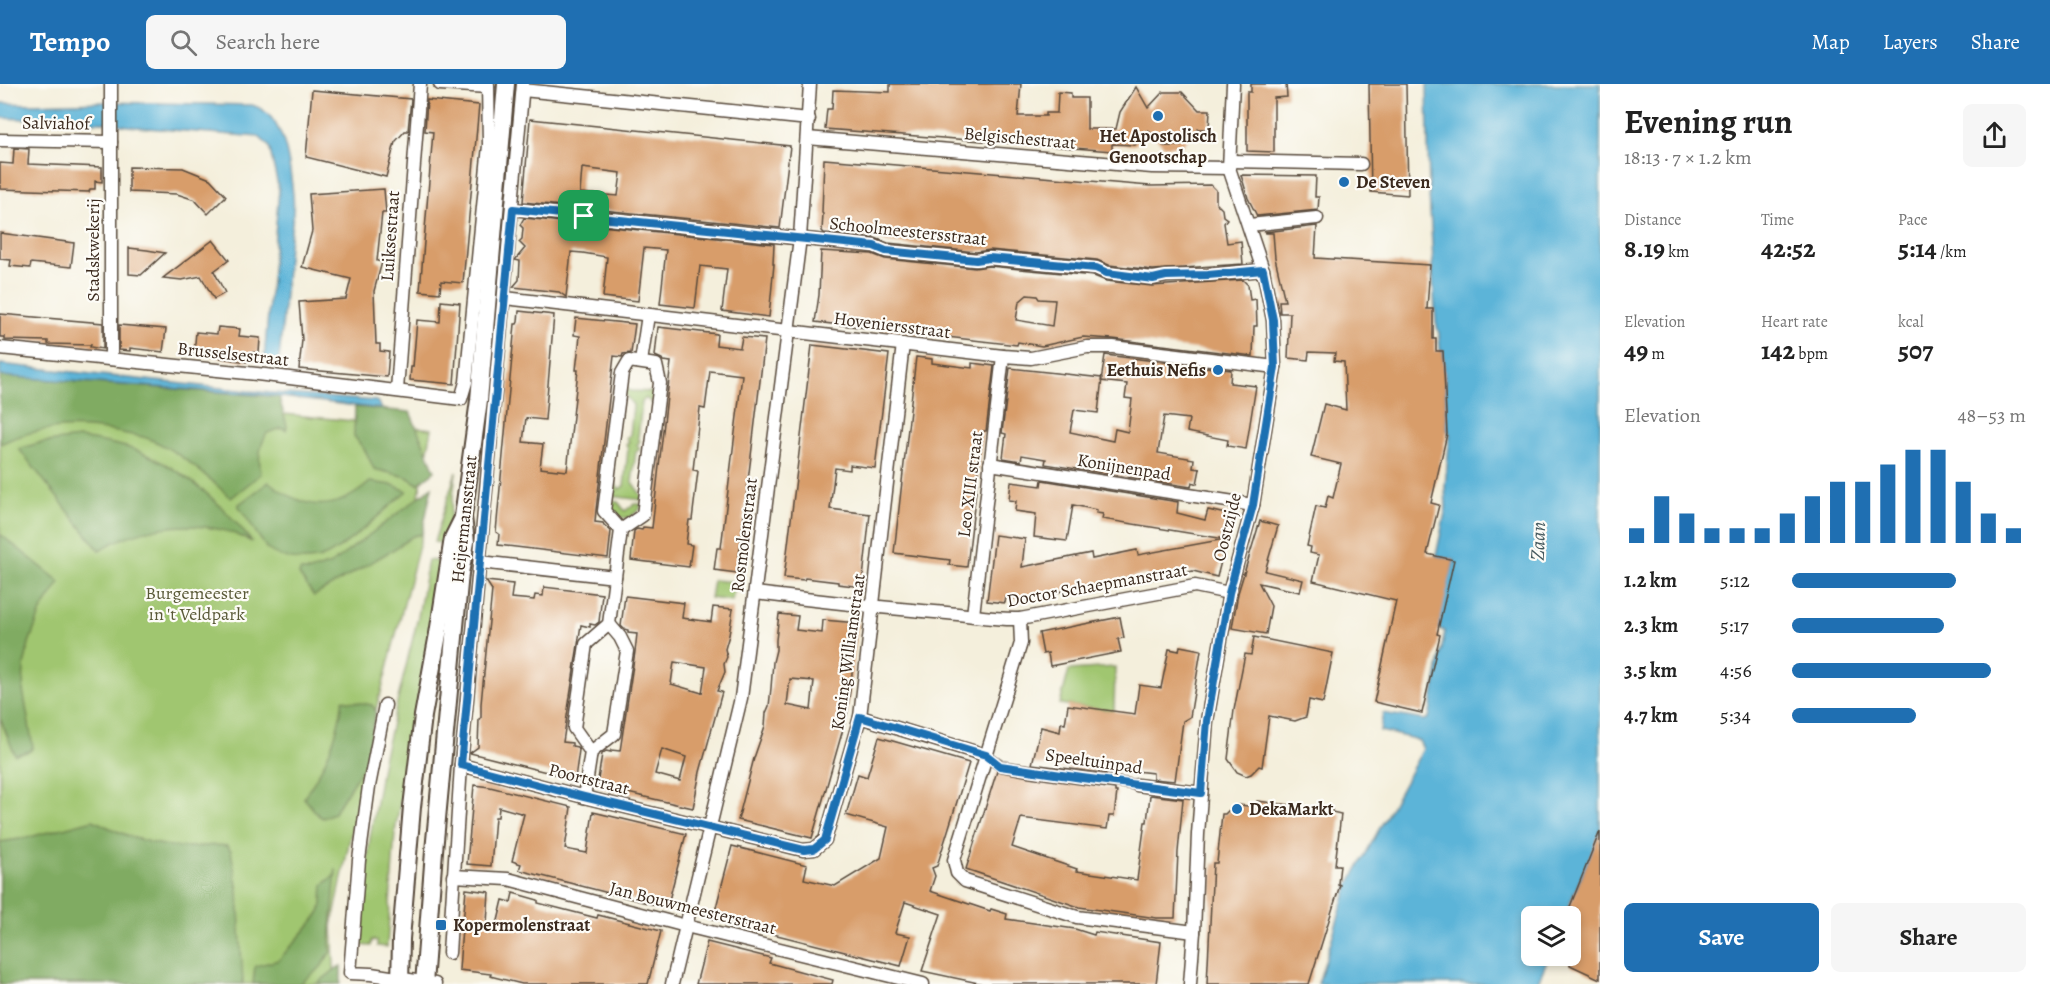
<!DOCTYPE html>
<html lang="en">
<head>
<meta charset="utf-8">
<style>
  body { margin:0; font-family:Alegreya,serif; background:#f6f6f6; color:#222; height:100vh; display:flex; flex-direction:column; font-size:22px; white-space:nowrap }
  * { box-sizing:border-box; margin:0 }
  p { font-size:20px; color:#767676 }
  .icon { flex:none; width:33px; height:33px; fill:none; stroke:currentColor; stroke-width:2; stroke-linecap:round; stroke-linejoin:round }
  .map { position:relative; flex:1; overflow:hidden }
  .sheet { display:flex; flex-direction:column; background:#fff; width:450px }
  .sheet>* { flex:none }
  .tools { position:absolute; left:1521px; top:822px; display:grid; gap:12px }
  .tools a { display:grid; place-items:center; width:60px; height:60px; border-radius:9px; background:#fff; box-shadow:0 3px 9px #0003; font-size:30px }
  .pin { position:absolute; display:grid; place-items:center; width:51px; height:51px; color:#fff; margin:-26px; border-radius:12px; box-shadow:0 3px 9px #0006 }
  .round { display:grid; place-items:center; flex:none; width:63px; height:63px; border-radius:9px; background:#f6f6f6 }
  .headline { display:flex; align-items:center; justify-content:space-between; height:102px; padding:0 24px }
  h1 { font-size:33px; font-weight:700; line-height:45px }
  .figures { display:grid; grid-template-columns:repeat(3,1fr); gap:9px; height:102px; padding:6px 24px }
  .figures div { display:grid; align-content:center }
  .figures b { font-size:26px; font-weight:700 }
  .figures small { font-size:16px; font-weight:400 }
  .figures p { font-size:16px }
  .chart { height:168px; padding:12px 24px }
  .chart p { display:flex; justify-content:space-between }
  .chart svg { width:100%; height:108px; margin-top:6px; stroke:#1f6fb2; stroke-width:6 }
  .action { display:flex; gap:12px; margin-top:auto; padding:12px 24px }
  .action a { flex:1; height:69px; border-radius:9px; background:#1f6fb2; color:#fff; font-size:24px; font-weight:700; line-height:69px; text-align:center }
  .action a+a { background:#f6f6f6; color:#222 }
  ul { padding:0 24px; list-style:none; font-size:20px }
  li { display:grid; grid-template-columns:96px 72px 1fr; align-items:center; height:45px }
  li i { height:15px; border-radius:8px; background:#1f6fb2 }
  header { display:flex; align-items:center; gap:36px; box-sizing:border-box; height:84px; padding:0 30px; background:#1f6fb2; color:#fff }
  header strong { font-size:28px }
  nav { display:flex; gap:33px; margin-inline-start:auto; font-size:21px }
  .search { width:420px; height:54px; background:#f6f6f6; display:flex; align-items:center; gap:15px; box-sizing:border-box; padding:0 21px; border-radius:9px; color:#767676; font-size:22px }
  main { display:flex; flex:1; min-height:0 }
  .map>svg:first-child { display:block }
  .green { fill:#a0c670; stroke:#6e7847; stroke-width:1.5 }
  .forest { fill:#80ab62; stroke:#5e6a40; stroke-width:1.5 }
  .water { fill:#5bb4d8; stroke:#4b6f7b; stroke-width:1.5 }
  .building { fill:#d89d6a; fill-rule:evenodd }
  .lines { fill:none; stroke-linecap:round; stroke-linejoin:round }
  .pedestrian-casing { stroke:#57483a; stroke-width:12 }
  .minor-casing { stroke:#57483a; stroke-width:15 }
  .secondary-casing { stroke:#57483a; stroke-width:20 }
  .pedestrian { stroke:#fff; stroke-width:9 }
  .minor { stroke:#fff; stroke-width:12 }
  .secondary { stroke:#fff; stroke-width:16 }
  .route-casing { stroke:#fff; stroke-width:12 }
  .route { stroke:#1f6fb2; stroke-width:8 }
  .poi-dot { fill:#1f6fb2; stroke:#fdfcf7; stroke-width:2 }
  .labels { text-anchor:middle; dominant-baseline:central; stroke-width:4.5; stroke-linejoin:round; paint-order:stroke }
  .street-label { font-size:18px; fill:#3b2a1e; stroke:#fdfcf7 }
  .poi-label { font-size:18px; font-weight:bold; fill:#3b2a1e; stroke:#fdfcf7; text-anchor:start }
  .park-label { font-size:18px; fill:#595937; stroke:#fdfcf7 }
  .water-label { font-size:20px; font-style:italic; fill:#465a5f; stroke:#fdfcf7 }
</style>
</head>
<body>
<header>
<strong>Tempo</strong>
<div class="search"><svg class="icon" aria-label="search" viewBox="0 0 24 24"><circle cx="10" cy="10" r="6"/><path d="M15 15l6 6"/></svg>Search here</div>
<nav><a>Map</a><a>Layers</a><a>Share</a></nav>
</header>
<main>
<div class="map">
<svg width="1600" height="900" viewBox="0 0 1600 900">
  <rect width="100%" height="100%" fill="#fdfcf7"/>
  <filter id="ink" filterUnits="userSpaceOnUse"><feTurbulence type="fractalNoise" baseFrequency=".0167" numOctaves="2"/><feDisplacementMap in="SourceGraphic" scale="12" xChannelSelector="R" yChannelSelector="G"/><feConvolveMatrix kernelMatrix="1 2 1 2 8 2 1 2 1" color-interpolation-filters="sRGB"/></filter>
  <filter id="wash" filterUnits="userSpaceOnUse"><feTurbulence type="fractalNoise" baseFrequency=".008" numOctaves="4" result="noise"/><feDisplacementMap in="SourceGraphic" scale="24" xChannelSelector="R" yChannelSelector="G"/><feGaussianBlur stdDeviation="1.35" result="paint"/><feColorMatrix in="noise" values="0 0 0 0 0 0 0 0 0 0 0 0 0 0 0 0 0 1.4 0 .05"/><feComposite in="paint" operator="in"/></filter>
  <g filter="url(#wash)">
    <rect width="100%" height="100%" fill="#f4efdc"/>
    <g class="green">
      <path d="M0 301 432 345 411 452 422 450 380 612H379L332 842 335 900H0Z"/>
      <path d="M623 304 631 307 654 308 652 320 646 314 642 318 638 354 640 357 637 361 640 365 636 368 632 398 642 412V416L611 412 613 397 619 405 624 402 628 365 626 361 629 358 626 354 630 351 633 321 623 308Z"/>
      <path d="M456 388 447 460 434 458Z"/>
      <path d="M611 417 618 418 625 427 634 420H641L640 425C636 428 632 433 627 434 617 435 611 425 611 417Z"/>
      <path d="M428 476 443 478 432 532 395 748 387 863 377 862V857L372 856 371 862 358 861 370 754 383 676 418 533Z"/>
      <path d="M713 496 735 498 732 517 710 514Z"/>
      <path d="M1115 583 1114 627 1060 620 1069 586Z"/>
    </g>
    <g class="forest">
      <path d="M0 292 279 313 287 342 286 346 282 344 267 349C259 363 258 374 261 390L231 414C206 392 180 367 149 355 141 351 130 351 122 349 79 340 40 341 0 360Z"/>
      <path d="M355 323 410 328 435 387 418 400 407 393 374 385 366 368 354 352Z"/>
      <path d="M79 354C98 357 120 360 138 367 185 386 222 419 252 458 244 454 235 449 226 447 183 436 137 444 99 466L19 365 39 359Z"/>
      <path d="M269 398C305 427 335 429 370 398L393 401 407 407C387 423 339 471 317 475 300 478 281 475 267 465L238 421Z"/>
      <path d="M432 403 422 450 413 452 394 465 314 512 299 491 300 487H310L331 480Z"/>
      <path d="M0 450 60 498 41 527 29 559 24 582 23 606 33 663 30 667 15 671 0 634Z"/>
      <path d="M343 616 372 621 376 627 365 680 334 729 323 734 319 732 304 714C326 680 337 656 343 616Z"/>
      <path d="M93 736C123 751 151 762 185 763 200 764 213 759 227 762L231 767 238 807 243 900H0V758L26 754Z"/>
      <path d="M336 785 330 860 331 867 321 883 300 900H253L255 882 279 876C287 865 319 834 321 825 323 818 322 809 323 801L335 791Z"/>
      <path d="M341 882V900H317L337 884Z"/>
    </g>
    <g class="water">
      <path d="M1427 0H1600V751L1564 832H1532V872H1549L1537 900H1318L1348 802 1423 665 1419 657 1415 655 1380 647 1383 629 1425 636 1429 634 1445 547 1436 544 1454 476 1436 472 1446 424 1445 402 1450 350 1447 345 1443 267 1440 266 1439 250 1436 239 1432 182 1433 177 1429 109Z"/>
      <path d="M104 18 252 21C285 30 290 81 293 111 295 127 291 145 289 161 286 199 283 237 279 275 274 279 269 278 264 276L279 106 269 62 259 53 135 43 104 38 0 34V19L34 20Z"/>
      <path d="M0 280 248 307 377 317 382 325 265 311 0 292Z"/>
    </g>
    <g id="blocks">
      <g class="building">
        <path d="M890 0H1021L1018 32H1046V29H1057L1058 8 1071 9V14H1087V45H1116L1120 28 1136 3 1148 24 1163 8H1182L1199 26H1210L1209 45H1198L1181 62H1164L1148 46 1135 61 1112 60V67L825 45 827 25H832L833 6 890 8Z"/>
        <path d="M1251 0H1286L1287 13 1274 14V68L1247 67V8H1251Z"/>
        <path d="M1369 0H1406L1408 111 1371 108Z"/>
        <path d="M312 6 411 15 408 47H405L395 58 386 93 306 73Z"/>
        <path d="M427 16 479 21 463 199 441 197 440 209 420 207 433 48 425 47Z"/>
        <path d="M530 35 790 62 780 144 523 118ZM582 84 621 89 618 112 580 109Z"/>
        <path d="M14 64 29 65 28 80 102 83V98L95 97V105H90L89 108 0 105V79L13 80Z"/>
        <path d="M824 75 1150 102 1211 101 1216 106V119L1222 125 1223 132 1227 135 1224 139 1227 159 1241 157 1243 180 1153 186 1109 181 1097 176 990 166 976 168 888 159 875 154 824 149 822 147 823 130 822 129Z"/>
        <path d="M129 83 183 84 210 95 226 112 208 130 195 116 177 110 129 108Z"/>
        <path d="M1241 91 1316 92 1315 113H1319L1318 126 1257 132 1248 114Z"/>
        <path d="M384 105 386 129H382L377 177 382 178 374 207 376 260H380V267L389 268 387 293 299 285 302 256 299 218 346 215 351 195 302 183 312 147 309 110Z"/>
        <path d="M524 134 774 160 773 180H774L769 233 722 227 727 185 700 182 695 224 660 220 666 166 644 164 638 217 603 213 607 173 583 169 571 168 566 213 559 208 513 203 519 196 520 177 515 176 525 164 519 158 522 155 523 144 520 141Z"/>
        <path d="M1317 142 1315 174 1430 181 1427 225H1433V255H1436V267H1443L1447 350 1431 419 1439 421 1427 470 1454 476 1437 550 1440 551 1422 629 1374 618 1396 517 1313 497 1319 471 1310 469 1311 463 1307 462 1316 422 1325 424 1328 412 1333 414 1341 380 1311 373 1324 320 1346 326 1344 278 1334 277 1335 269 1309 268 1308 276 1288 274 1290 229H1280L1279 217H1285L1275 174 1273 149H1265V148Z"/>
        <path d="M0 149 74 159 71 183 31 179 30 184 10 182 11 176 0 175Z"/>
        <path d="M213 156 229 176 214 187 225 209 214 215 201 192 182 196 163 194Z"/>
        <path d="M129 164 147 166 165 169 141 191 129 190Z"/>
        <path d="M821 167 872 170 885 175 975 184 989 182 1094 192 1106 197 1152 202 1243 196 1248 201 1250 216 1256 215 1257 242H1254L1253 272 1113 255 1083 253 1042 262 1018 258 1017 261 815 238 819 211ZM1027 211 1037 212 1039 215 1055 216 1052 242 1016 236 1019 218Z"/>
        <path d="M441 217 460 219 454 300 410 296 411 283H413L417 236 440 238Z"/>
        <path d="M519 227 554 231 545 336 526 334 523 358 543 360 540 384 567 387 578 286H576L580 252 574 251 576 234 635 240 631 269 623 270 622 273 614 272 596 426 595 438 603 439 604 441 611 447 608 474 498 461 499 450 496 448 515 240H517L518 238Z"/>
        <path d="M0 230 103 239V265L90 263 91 261 48 260V257L5 256V253H0Z"/>
        <path d="M119 241 166 245 163 268 130 264V267L119 266Z"/>
        <path d="M218 243 240 245 239 252 260 254 259 269 253 268 252 276 247 275V278L194 270 196 248 217 250Z"/>
        <path d="M658 243 717 250 716 261 740 264 742 253 765 255 737 489 714 486 717 464H721L742 291 710 287 705 325 700 324 693 386 698 387 692 436H689L686 460 692 461 689 483 631 476 634 447 637 445 642 446 643 443 652 444 659 382 671 278 663 277 662 275 655 272Z"/>
        <path d="M812 261 889 270 875 384 850 381V386L835 384 830 425 870 430 862 503 838 500V498L805 494 804 496 784 494Z"/>
        <path d="M1105 271 1231 286 1230 299 1256 302 1246 365 1227 362 1228 356 1187 348 1189 335 1164 332 1158 369 1194 375 1193 384 1200 385 1197 400 1192 398 1191 403 1045 380 1046 375 1022 371 1021 377 1003 374 1006 350 1002 349 1010 284 1102 294 1098 329 1074 326 1070 348 1113 357 1115 345 1128 348 1132 315 1125 314 1127 300 1101 297Z"/>
        <path d="M916 273 932 275V279L972 284V279L994 282 986 347H983L967 483 949 481 950 476 894 469Z"/>
        <path d="M1042 396 1178 418 1177 429 1205 436 1208 426 1230 431 1225 455 1227 454 1217 493 1193 487 1148 496 1147 490 1024 515 1006 513 1005 519 987 517 995 451 1025 455 1022 483 1091 469 1092 475 1137 466 1138 471 1225 455 1102 435 1103 430 1096 429 1097 426 1073 421 1067 457 1034 453 1036 430 1015 427 1016 417 1009 416 1011 398 1041 402Z"/>
        <path d="M1260 437 1278 442 1265 487 1303 496 1300 508 1259 499 1271 522 1266 550 1232 544 1238 509Z"/>
        <path d="M486 497 513 500 511 514 534 516 535 511 543 512 544 503 602 510 599 538 595 541 590 540V543L581 541 563 658 572 659V662L577 663 579 666 575 695 470 669 478 663 479 635 481 634V620L492 506Z"/>
        <path d="M625 512 684 519 682 534 711 538 713 523 733 525 729 551 725 565 727 573 724 580 725 588 717 607 722 608 700 688 693 724 597 702 602 670 606 667 611 668V666L620 667 635 568 637 550 628 549V546L624 545 621 542ZM674 578 706 583 702 609 671 600ZM662 665 686 673 680 697 655 690Z"/>
        <path d="M779 530 798 532 796 546 822 549 823 536 858 539 847 631 812 754 738 736 754 674 765 642 766 629 769 622 771 604 773 578 776 566V556ZM790 595 814 597 811 626 787 621Z"/>
        <path d="M1120 533 1124 554 1118 555 1121 568 1050 582 1048 569 1043 570 1039 549Z"/>
        <path d="M1254 553 1333 569 1323 619 1309 616 1306 633 1295 637 1269 632 1262 683 1259 682 1251 690 1246 692 1237 688 1228 675 1234 626 1245 570 1251 571Z"/>
        <path d="M1180 562 1201 566 1190 633 1183 637 1175 697 1153 695V689L1118 685 1117 691 1032 680 1041 643 1060 648 1061 639 1065 640 1068 621 1135 630 1139 601 1161 604 1169 565 1179 567Z"/>
        <path d="M879 653 969 679 937 782 932 784 935 792 930 807 990 827 991 825 1007 830 1006 835 1075 845 1094 851 1095 848 1161 858 1156 900H983L922 887 941 830 905 818 895 849 910 852 901 882 713 835 732 762 807 781 804 795 835 802 881 774 888 743 846 731 858 690 867 693Z"/>
        <path d="M997 687 1029 693 1115 705V708H1117L1114 732H1109L1107 745 1021 734 1012 763 1077 785 1076 787 1104 791 1137 796 1145 738H1147L1150 711 1183 715 1178 768 1175 834H1157L1079 823 966 785Z"/>
        <path d="M474 701 490 703 571 723 565 765 587 769 593 728 686 750 667 824 519 786 521 780 512 777 524 730 499 723 498 733H495L491 782 467 780Z"/>
        <path d="M1257 717 1332 726V728L1341 730 1335 781H1340L1338 800 1340 801 1309 900H1207L1213 779H1217L1222 730H1225L1233 722 1238 721 1258 723Z"/>
        <path d="M1600 747V895L1570 881V826L1569 825Z"/>
        <path d="M466 805 489 808 487 839 497 841 503 816 511 818 513 809 538 816V819L597 834 598 831 661 847 648 900H522L490 892 491 890 459 886 462 844 460 842 463 839Z"/>
        <path d="M707 858 771 874 769 879 833 896 832 900H696Z"/>
      </g>
    </g>
  </g>
  <g filter="url(#ink)">
    <use href="#blocks" fill-opacity="0" stroke="#57483a" stroke-width="1.5"/>
    <g class="lines">
      <defs>
        <path id="pedestrian" d="M985 671 1001 682 1137 701"/>
        <g id="minor">
          <path d="M111 0V275"/>
          <path d="M440 0 488 3"/>
          <path d="M523 6 809 35"/>
          <path d="M807 54 1152 83 1229 84"/>
          <path d="M0 56 111 58"/>
          <path d="M1230 77 1361 80"/>
          <path d="M512 125 874 162 886 167 976 176 989 174 1096 184 1107 189 1153 194 1166 192 1208 191 1263 186"/>
          <path d="M1249 141 1317 134"/>
          <path d="M505 214 1003 272 1031 274 1087 263H1113L1275 283"/>
          <path d="M0 264 257 290 461 315 466 298 489 61 488 0"/>
          <path d="M641 278 648 231"/>
          <path d="M397 306 420 0"/>
          <path d="M990 380 1253 421"/>
          <path d="M480 478 615 493"/>
          <path d="M755 509C819 517 883 524 947 529 972 531 996 536 1020 535L1195 502 1229 509"/>
          <path d="M973 531 1003 272"/>
          <path d="M1020 535 1021 559 954 776 957 789 965 797 1077 833 1194 848"/>
          <path d="M385 621 369 702 359 776 350 889 371 890 435 900"/>
          <path d="M860 633 985 671"/>
          <path d="M591 668 574 644 586 560 609 540 621 446 643 431 660 299 656 281 629 277 622 289 604 427 621 446"/>
          <path d="M461 681 584 713 803 766 814 765 825 756 860 633 903 260"/>
          <path d="M1137 701 1201 709"/>
          <path d="M584 713 591 668 614 650 627 567 620 553 609 540"/>
          <path d="M453 792 508 795 686 842 923 900"/>
          <path d="M449 869 461 681 523 0"/>
          <path d="M672 900 741 614 800 154 810 0"/>
          <path d="M1190 900 1194 848 1198 750 1207 637 1229 509 1253 421 1275 283 1273 236 1263 186 1229 84 1233 0"/>
        </g>
        <g id="secondary">
          <path d="M400 900 401 855 412 723 423 632 438 550 453 454 463 434"/>
          <path d="M424 900 434 767 460 489 466 458 463 433 479 316 506 0"/>
        </g>
      </defs>
      <use href="#pedestrian" class="pedestrian-casing"/>
      <use href="#minor" class="minor-casing"/>
      <use href="#secondary" class="secondary-casing"/>
      <use href="#pedestrian" class="pedestrian"/>
      <use href="#minor" class="minor"/>
      <use href="#secondary" class="secondary"/>
    </g>
  </g>
  <g class="lines" filter="url(#ink)">
    <defs>
      <path id="route" d="M513 125 874 162 886 167 976 176 989 174 1096 184 1107 189 1153 195 1166 192 1208 191 1263 186 1273 236 1275 283 1253 421 1229 509 1207 637 1201 709 1082 694 1000 682 986 671 860 633 825 756 814 765 804 766 584 713 461 681Z"/>
    </defs>
    <use href="#route" class="route-casing"/>
    <use href="#route" class="route"/>
  </g>
  <g class="poi-dot">
    <circle cx="1158" cy="32" r="6"/>
    <circle cx="1344" cy="98" r="6"/>
    <circle cx="1218" cy="286" r="6"/>
    <circle cx="1237" cy="725" r="6"/>
    <rect x="435" y="835" width="12" height="12" rx="3"/>
  </g>
  <g class="labels">
    <g class="street-label">
      <text transform="translate(56 39) rotate(1)">Salviahof</text>
      <text transform="translate(1020 54) rotate(5)">Belgischestraat</text>
      <text transform="translate(908 147) rotate(6)">Schoolmeestersstraat</text>
      <text transform="translate(390 152) rotate(-86)">Luiksestraat</text>
      <text transform="translate(93 166) rotate(-90)">Stadskwekerij</text>
      <text transform="translate(892 241) rotate(7)">Hoveniersstraat</text>
      <text transform="translate(233 270) rotate(6)">Brusselsestraat</text>
      <text transform="translate(1124 383) rotate(9)">Konijnenpad</text>
      <text transform="translate(970 400) rotate(-83)">Leo XIII straat</text>
      <text transform="translate(464 435) rotate(-84)">Heijermansstraat</text>
      <text transform="translate(1227 443) rotate(-76)">Oostzijde</text>
      <text transform="translate(744 451) rotate(-83)">Rosmolenstraat</text>
      <text transform="translate(1097 501) rotate(-10)">Doctor Schaepmanstraat</text>
      <text transform="translate(848 568) rotate(-82)">Koning Williamstraat</text>
      <text transform="translate(1094 677) rotate(8)">Speeltuinpad</text>
      <text transform="translate(589 695) rotate(14)">Poortstraat</text>
      <text transform="translate(693 824) rotate(14)">Jan Bouwmeesterstraat</text>
    </g>
    <g class="poi-label">
      <text x="1158" y="52" text-anchor="middle">Het Apostolisch<tspan x="1158" dy="21">Genootschap</tspan></text>
      <text x="1356" y="98">De Steven</text>
      <text x="1206" y="286" text-anchor="end">Eethuis Nefis</text>
      <text x="1249" y="725">DekaMarkt</text>
      <text x="453" y="841">Kopermolenstraat</text>
    </g>
    <g class="park-label">
      <text x="197" y="509">Burgemeester<tspan x="197" dy="21">in 't Veldpark</tspan></text>
    </g>
    <g class="water-label">
      <text transform="translate(1538 457) rotate(-88)">Zaan</text>
    </g>
  </g>
</svg>
<div class="tools">
<a><svg class="icon" aria-label="layers" viewBox="0 0 24 24"><path d="M12 4l9 5-9 5-9-5zM3 14l9 5 9-5"/></svg></a>
</div>
<div class="pin" style="left:584px;top:132px;background:#1e9e55"><svg class="icon" aria-label="arrive" viewBox="0 0 24 24"><path d="M6 21V4h12l-3 4 3 4H6"/></svg></div>
</div>
<section class="sheet">
<div class="headline"><div><h1>Evening run</h1><p>18:13 · 7 × 1.2 km</p></div><a class="round"><svg class="icon" aria-label="share" viewBox="0 0 24 24"><path d="M12 15V3M7 8l5-5 5 5M5 13v7h14v-7"/></svg></a></div>
<div class="figures">
<div><p>Distance</p><b>8.19<small> km</small></b></div>
<div><p>Time</p><b>42:52</b></div>
<div><p>Pace</p><b>5:14<small> /km</small></b></div>
</div>
<div class="figures">
<div><p>Elevation</p><b>49<small> m</small></b></div>
<div><p>Heart rate</p><b>142<small> bpm</small></b></div>
<div><p>kcal</p><b>507</b></div>
</div>
<div class="chart"><p><span>Elevation</span>48–53 m</p>
<svg viewBox="0 0 160 44" preserveAspectRatio="none"><path d="M5 44V38M15 44V25M25 44V32M35 44V38M45 44V38M55 44V38M65 44V32M75 44V25M85 44V19M95 44V19M105 44V12M115 44V6M125 44V6M135 44V19M145 44V32M155 44V38"/></svg>
</div>
<ul>
<li><b>1.2 km</b>5:12<i style="width:70%"></i></li>
<li><b>2.3 km</b>5:17<i style="width:65%"></i></li>
<li><b>3.5 km</b>4:56<i style="width:85%"></i></li>
<li><b>4.7 km</b>5:34<i style="width:53%"></i></li>
</ul>
<div class="action"><a>Save</a><a>Share</a></div>
</section>
</main>
</body>
</html>
